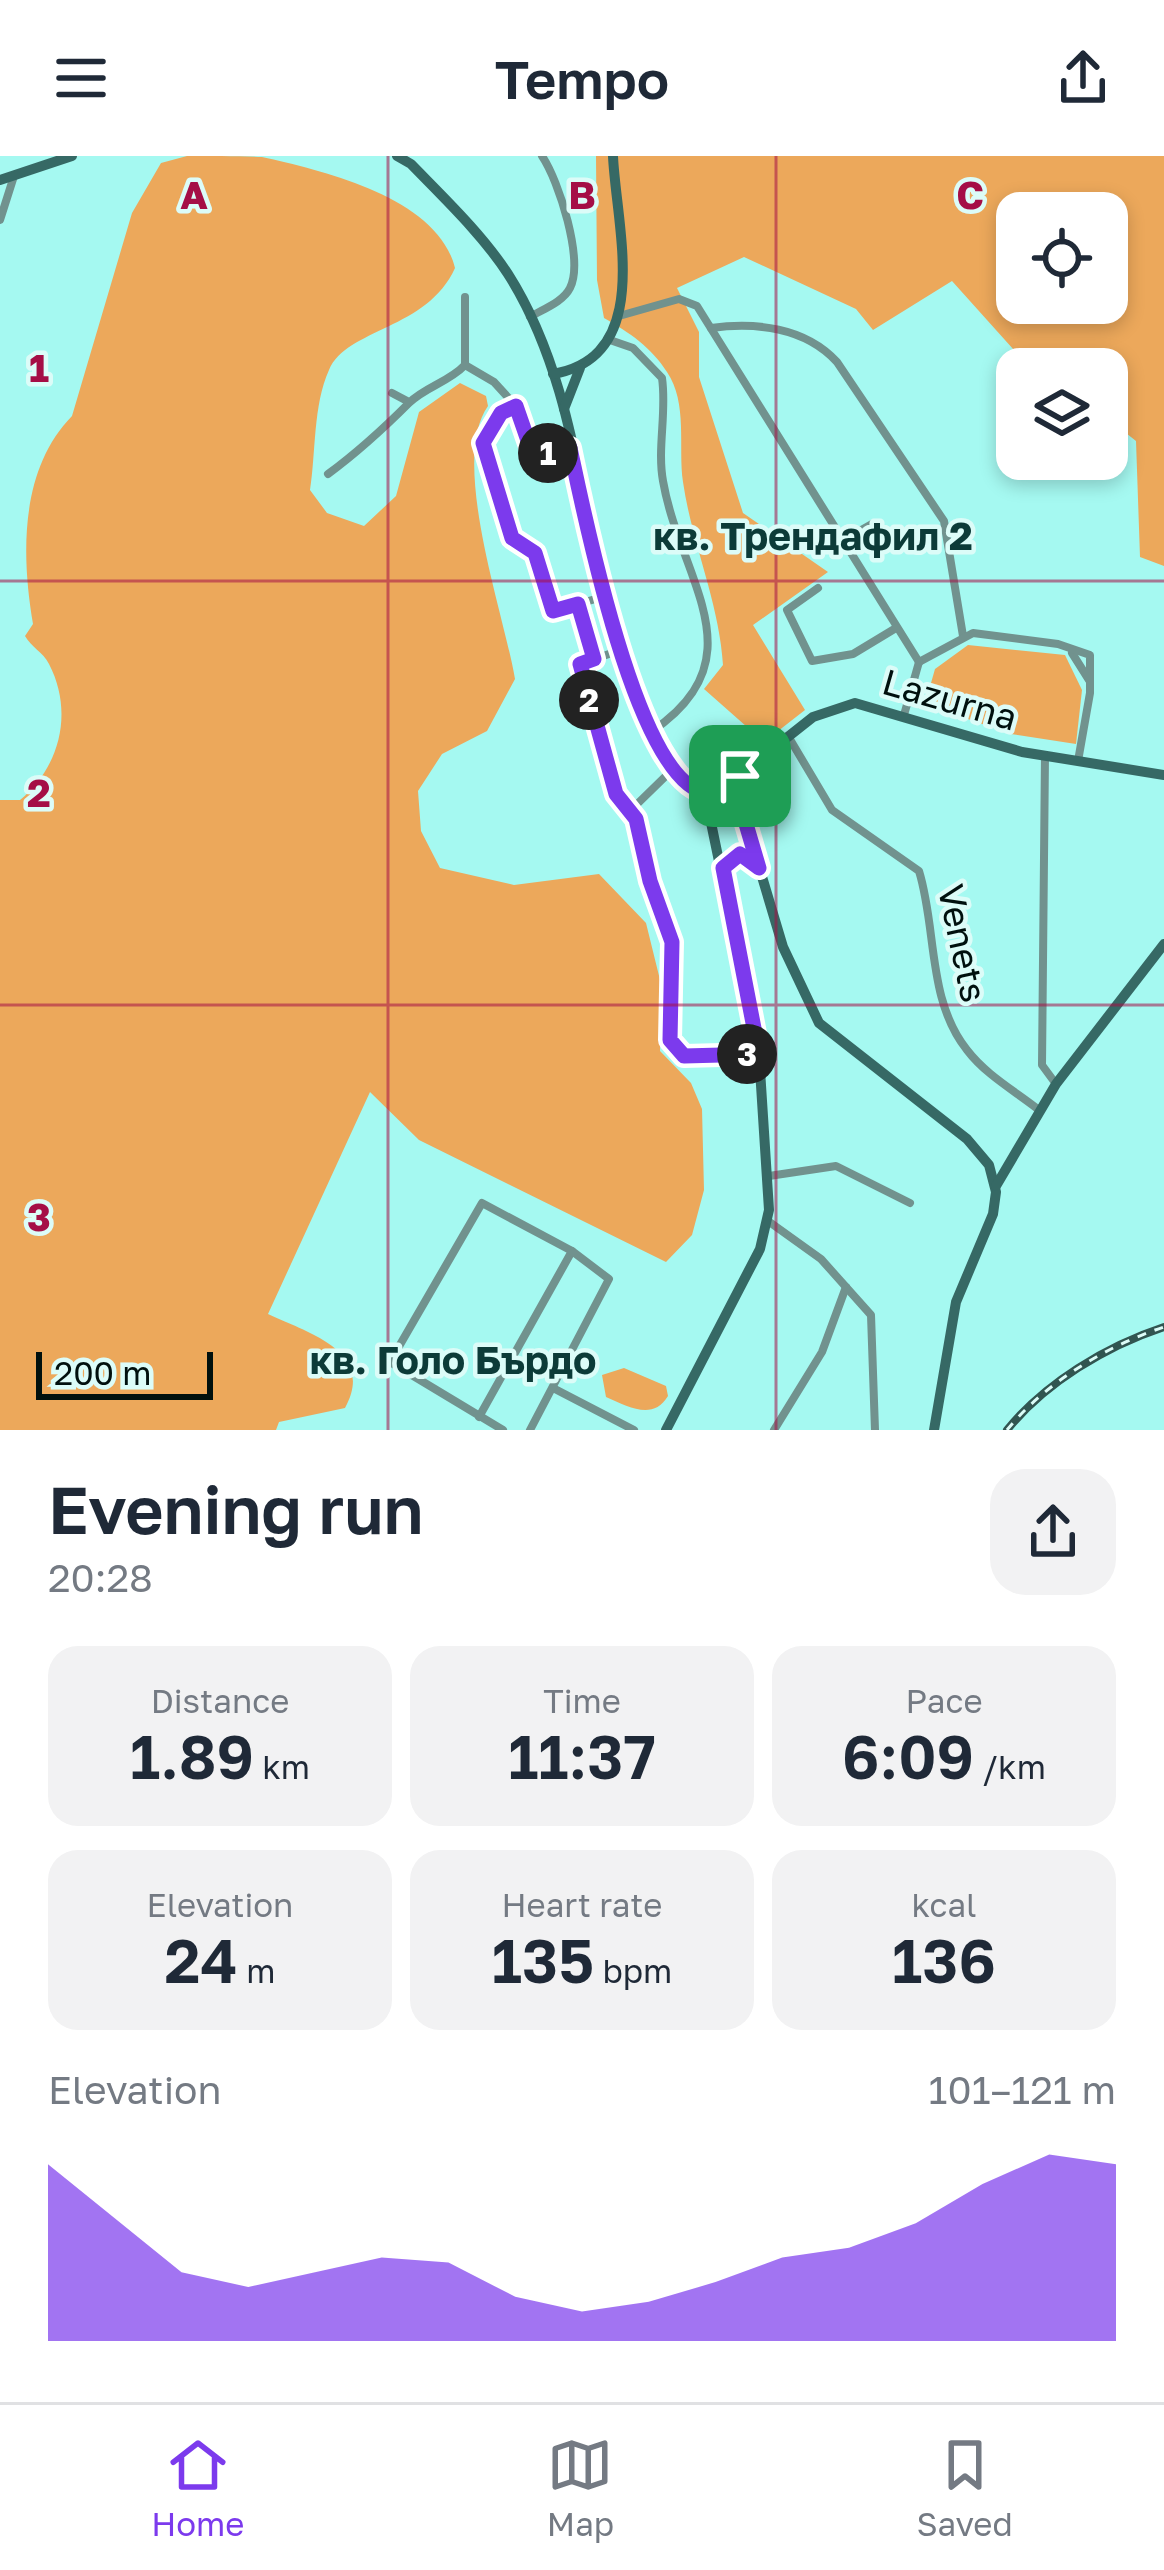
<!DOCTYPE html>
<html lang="en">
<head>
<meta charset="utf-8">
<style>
  body { margin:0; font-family:"Golos Text",sans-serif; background:#f2f2f3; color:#1f2937; height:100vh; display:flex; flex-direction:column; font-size:45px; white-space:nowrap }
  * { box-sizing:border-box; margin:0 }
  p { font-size:39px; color:#747a83 }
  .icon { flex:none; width:66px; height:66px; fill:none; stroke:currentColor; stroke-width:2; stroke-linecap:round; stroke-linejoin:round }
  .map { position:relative; height:1274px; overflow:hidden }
  .details { display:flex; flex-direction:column; background:#fff; flex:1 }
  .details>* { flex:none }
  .controls { position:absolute; left:996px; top:36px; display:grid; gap:24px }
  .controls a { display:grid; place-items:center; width:132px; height:132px; border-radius:24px; background:#fff; box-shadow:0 6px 18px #0003; font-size:60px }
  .scale { position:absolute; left:36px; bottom:30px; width:177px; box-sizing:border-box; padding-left:12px; border:6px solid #00100e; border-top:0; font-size:33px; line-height:42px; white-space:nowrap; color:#00100e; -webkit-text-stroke:9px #dcfcf8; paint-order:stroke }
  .pin { position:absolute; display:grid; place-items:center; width:102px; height:102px; color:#fff; margin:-51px; border-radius:24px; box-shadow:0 6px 18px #0006 }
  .km { position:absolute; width:60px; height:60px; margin:-30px; border-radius:50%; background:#222; color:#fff; font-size:33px; line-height:60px; text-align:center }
  .round { display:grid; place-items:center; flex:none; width:126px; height:126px; border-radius:36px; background:#f2f2f3 }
  .summary { display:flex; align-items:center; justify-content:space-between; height:204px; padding:0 48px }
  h1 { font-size:66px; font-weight:600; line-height:90px }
  .figures { display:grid; grid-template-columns:repeat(3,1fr); gap:18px; height:204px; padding:12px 48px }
  .figures div { display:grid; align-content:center; border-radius:30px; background:#f2f2f3; text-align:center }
  .figures b { font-size:60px; font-weight:600 }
  .figures small { font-size:33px; font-weight:400 }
  .figures p { font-size:33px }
  .chart { height:336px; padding:24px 48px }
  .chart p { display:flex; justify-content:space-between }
  .chart svg { width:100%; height:216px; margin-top:12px; fill:#7c3aed; opacity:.7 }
  header { display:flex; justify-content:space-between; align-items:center; height:156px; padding:0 48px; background:#fff; font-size:54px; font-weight:600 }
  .dock { display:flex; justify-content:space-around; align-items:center; height:168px; border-top:3px solid #e0e1e3; background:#fff; font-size:33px; color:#747a83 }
  .dock a { display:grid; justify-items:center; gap:6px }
  .dock .on { color:#7c3aed }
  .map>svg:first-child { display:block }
  .green { fill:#eca85b; fill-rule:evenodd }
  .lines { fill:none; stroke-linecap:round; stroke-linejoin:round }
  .street { stroke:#71928e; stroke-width:8 }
  .secondary { stroke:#366965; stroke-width:10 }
  .rail-casing { stroke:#315551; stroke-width:8 }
  .rail { stroke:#dcfcf8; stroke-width:3; stroke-dasharray:9; stroke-linecap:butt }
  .route-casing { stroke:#fff; stroke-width:24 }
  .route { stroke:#7c3aed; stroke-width:15 }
  .grid { fill:none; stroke:#a50e46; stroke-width:3; stroke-opacity:0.55 }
  .labels { text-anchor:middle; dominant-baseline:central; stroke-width:9; stroke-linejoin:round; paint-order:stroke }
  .street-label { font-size:36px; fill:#00100e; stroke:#dcfcf8 }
  .neighbourhood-label { font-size:39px; font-weight:bold; fill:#0c3b38; stroke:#dcfcf8 }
  .grid-label { font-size:39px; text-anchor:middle; font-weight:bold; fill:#a50e46; stroke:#dcfcf8; stroke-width:9; stroke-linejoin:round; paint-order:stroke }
</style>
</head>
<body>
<header><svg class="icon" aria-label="menu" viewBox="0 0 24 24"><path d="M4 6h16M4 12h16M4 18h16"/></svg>Tempo<svg class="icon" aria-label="share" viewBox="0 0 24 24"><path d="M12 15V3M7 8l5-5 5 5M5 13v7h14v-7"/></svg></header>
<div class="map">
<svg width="1164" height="1274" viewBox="0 0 1164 1274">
  <rect width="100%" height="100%" fill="#a5f9f1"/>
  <g class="green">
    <path d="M187 0C211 0 239 0 262 1 325 15 438 42 455 112 427 174 347 172 329 214 313 249 316 297 310 334L327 357 364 370 396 340 419 256 460 227 486 240 488 250C449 305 504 457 515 523L487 575 442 598 418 635 421 675 440 712 514 729 599 718 646 767 662 832 660 895 691 927 702 953 704 1034 692 1079 666 1106 419 984 370 936 268 1158C309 1177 376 1196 345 1252L279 1266 276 1274H0V644H20C60 611 74 556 49 508 43 496 31 491 25 480L33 468C21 398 20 313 72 260L132 57 161 7Z"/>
    <path d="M596 0H1164V410L1140 401 1136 285 1107 262V213L1030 212 952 125 873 174 856 153 744 101 677 132 699 176V221L743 357 828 416 753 469 805 554 764 586 704 533 723 509C719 446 692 388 683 326 678 291 688 247 667 216 651 191 630 177 604 162L597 124ZM1017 57H1107V147H1017Z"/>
    <path d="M968 489 1065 499 1082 534 1076 588 1011 578 925 548 935 513Z"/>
    <path d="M624 1212 666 1230 668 1240C653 1265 629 1251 606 1241L602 1219Z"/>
  </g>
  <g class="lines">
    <g class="street">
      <path d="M0 64 14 20"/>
      <path d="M465 141V209"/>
      <path d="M619 160 679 143 697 150 919 506"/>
      <path d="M530 161C543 153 563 146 570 132 584 104 559 25 542 0"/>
      <path d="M711 172C755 166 805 171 837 206L944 365 963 480"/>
      <path d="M607 183 633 192 662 222C667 256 657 292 663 325 680 424 761 502 651 576"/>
      <path d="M465 209 494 226 515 249"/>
      <path d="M392 237 409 246"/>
      <path d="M570 293 533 299 516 250 501 257 483 288 512 382 535 397 553 455 578 448 594 503 580 508 616 638 636 663 649 725 672 786 673 891 684 900 759 898"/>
      <path d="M328 318C358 296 383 273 409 247 425 231 449 226 465 209"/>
      <path d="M842 385 872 368"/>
      <path d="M818 432 787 454 812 505 853 498 896 472"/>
      <path d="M578 448 606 440"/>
      <path d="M1072 497 1089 524"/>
      <path d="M594 503 621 494"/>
      <path d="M919 506 973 477 1058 488 1090 499V537L1078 605"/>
      <path d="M904 559 919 506"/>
      <path d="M788 580 832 654 919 715C937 773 927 844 967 894 986 919 1015 935 1039 954"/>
      <path d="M1045 599 1042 909 1056 928"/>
      <path d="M631 654 673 613"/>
      <path d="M769 1020 836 1010 910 1047"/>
      <path d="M768 1065 821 1103 871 1159 875 1274"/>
      <path d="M553 1232 634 1274"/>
      <path d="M479 1261 572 1095"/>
      <path d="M503 1274 390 1206 482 1047 572 1095 609 1123 530 1274"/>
      <path d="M774 1274 822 1196 846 1131"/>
    </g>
    <g class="secondary">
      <path d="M397 0 411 8C444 42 482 78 508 118 596 256 579 445 657 589 670 614 692 631 708 654"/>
      <path d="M0 24 72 0"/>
      <path d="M553 218C655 201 616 71 613 0"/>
      <path d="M564 253 580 212"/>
      <path d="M696 632 734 637 740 650 735 662 722 666 711 660 707 649 714 637"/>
      <path d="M721 634 813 561 855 547 1022 596 1164 619"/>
      <path d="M740 647 783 791 819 867 967 983 989 1009 996 1036 993 1058 956 1146 934 1274"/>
      <path d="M723 712 740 698 758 710"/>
      <path d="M996 1030 1056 928 1164 788"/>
      <path d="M666 1274 760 1093 769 1054 759 898 709 657"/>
    </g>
    <defs>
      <path id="rail" d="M1007 1274C1045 1227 1106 1190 1164 1171"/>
    </defs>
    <use href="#rail" class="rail-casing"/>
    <use href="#rail" class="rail"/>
  </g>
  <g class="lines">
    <defs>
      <path id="route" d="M516 250 533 299 570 292C583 352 638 634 709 637 720 637 731 626 740 620L736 634 759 712 740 698 723 712 759 898 684 900 670 884 672 786 650 725 636 663 616 638 580 508 594 503 578 448 553 455 535 397 512 382 483 287 501 257Z"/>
    </defs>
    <use href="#route" class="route-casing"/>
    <use href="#route" class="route"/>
  </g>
  <path class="grid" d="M388 0V1274M776 0V1274M0 425H1164M0 849H1164"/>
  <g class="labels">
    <g class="street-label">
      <text transform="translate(950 543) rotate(16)">Lazurna</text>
      <text transform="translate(963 787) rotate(78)">Venets</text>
    </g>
    <g class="neighbourhood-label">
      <text x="813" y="379">кв. Трендафил 2</text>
      <text x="453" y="1203">кв. Голо Бърдо</text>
    </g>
  </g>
  <g class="grid-label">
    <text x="194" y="53">A</text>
    <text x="582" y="53">B</text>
    <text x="970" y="53">C</text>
    <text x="39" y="226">1</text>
    <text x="39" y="651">2</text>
    <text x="39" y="1075">3</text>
  </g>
</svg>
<div class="controls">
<a><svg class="icon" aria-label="locate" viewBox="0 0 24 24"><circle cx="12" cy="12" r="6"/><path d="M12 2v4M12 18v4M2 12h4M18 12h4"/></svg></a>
<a><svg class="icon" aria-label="layers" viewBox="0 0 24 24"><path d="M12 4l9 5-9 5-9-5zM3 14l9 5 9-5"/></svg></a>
</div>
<div class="scale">200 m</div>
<div class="pin" style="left:740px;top:620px;background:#1e9e55"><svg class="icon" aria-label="arrive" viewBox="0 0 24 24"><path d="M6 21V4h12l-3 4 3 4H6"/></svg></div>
<b class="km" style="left:548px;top:297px">1</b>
<b class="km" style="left:589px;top:544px">2</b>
<b class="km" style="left:747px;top:898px">3</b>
</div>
<section class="details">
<div class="summary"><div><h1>Evening run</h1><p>20:28</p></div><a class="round"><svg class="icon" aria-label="share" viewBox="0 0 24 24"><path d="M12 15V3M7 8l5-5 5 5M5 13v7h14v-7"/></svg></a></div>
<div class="figures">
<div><p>Distance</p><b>1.89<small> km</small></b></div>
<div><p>Time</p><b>11:37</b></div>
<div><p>Pace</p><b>6:09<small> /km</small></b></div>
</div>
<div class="figures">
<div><p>Elevation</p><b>24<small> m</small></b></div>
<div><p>Heart rate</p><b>135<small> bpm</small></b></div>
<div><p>kcal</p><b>136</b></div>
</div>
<div class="chart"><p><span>Elevation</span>101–121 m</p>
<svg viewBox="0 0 160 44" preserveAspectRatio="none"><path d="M0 44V8L10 19L20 30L30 33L40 30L50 27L60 28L70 35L80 38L90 36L100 32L110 27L120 25L130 20L140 12L150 6L160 8V44z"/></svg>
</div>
</section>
<nav class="dock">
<a class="on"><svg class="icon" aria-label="home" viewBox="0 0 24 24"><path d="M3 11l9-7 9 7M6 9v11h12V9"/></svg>Home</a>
<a><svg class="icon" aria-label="map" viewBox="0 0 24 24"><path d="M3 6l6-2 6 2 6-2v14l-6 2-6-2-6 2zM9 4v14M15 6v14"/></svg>Map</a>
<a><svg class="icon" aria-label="saved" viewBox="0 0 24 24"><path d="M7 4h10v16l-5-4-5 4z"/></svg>Saved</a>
</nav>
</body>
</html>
